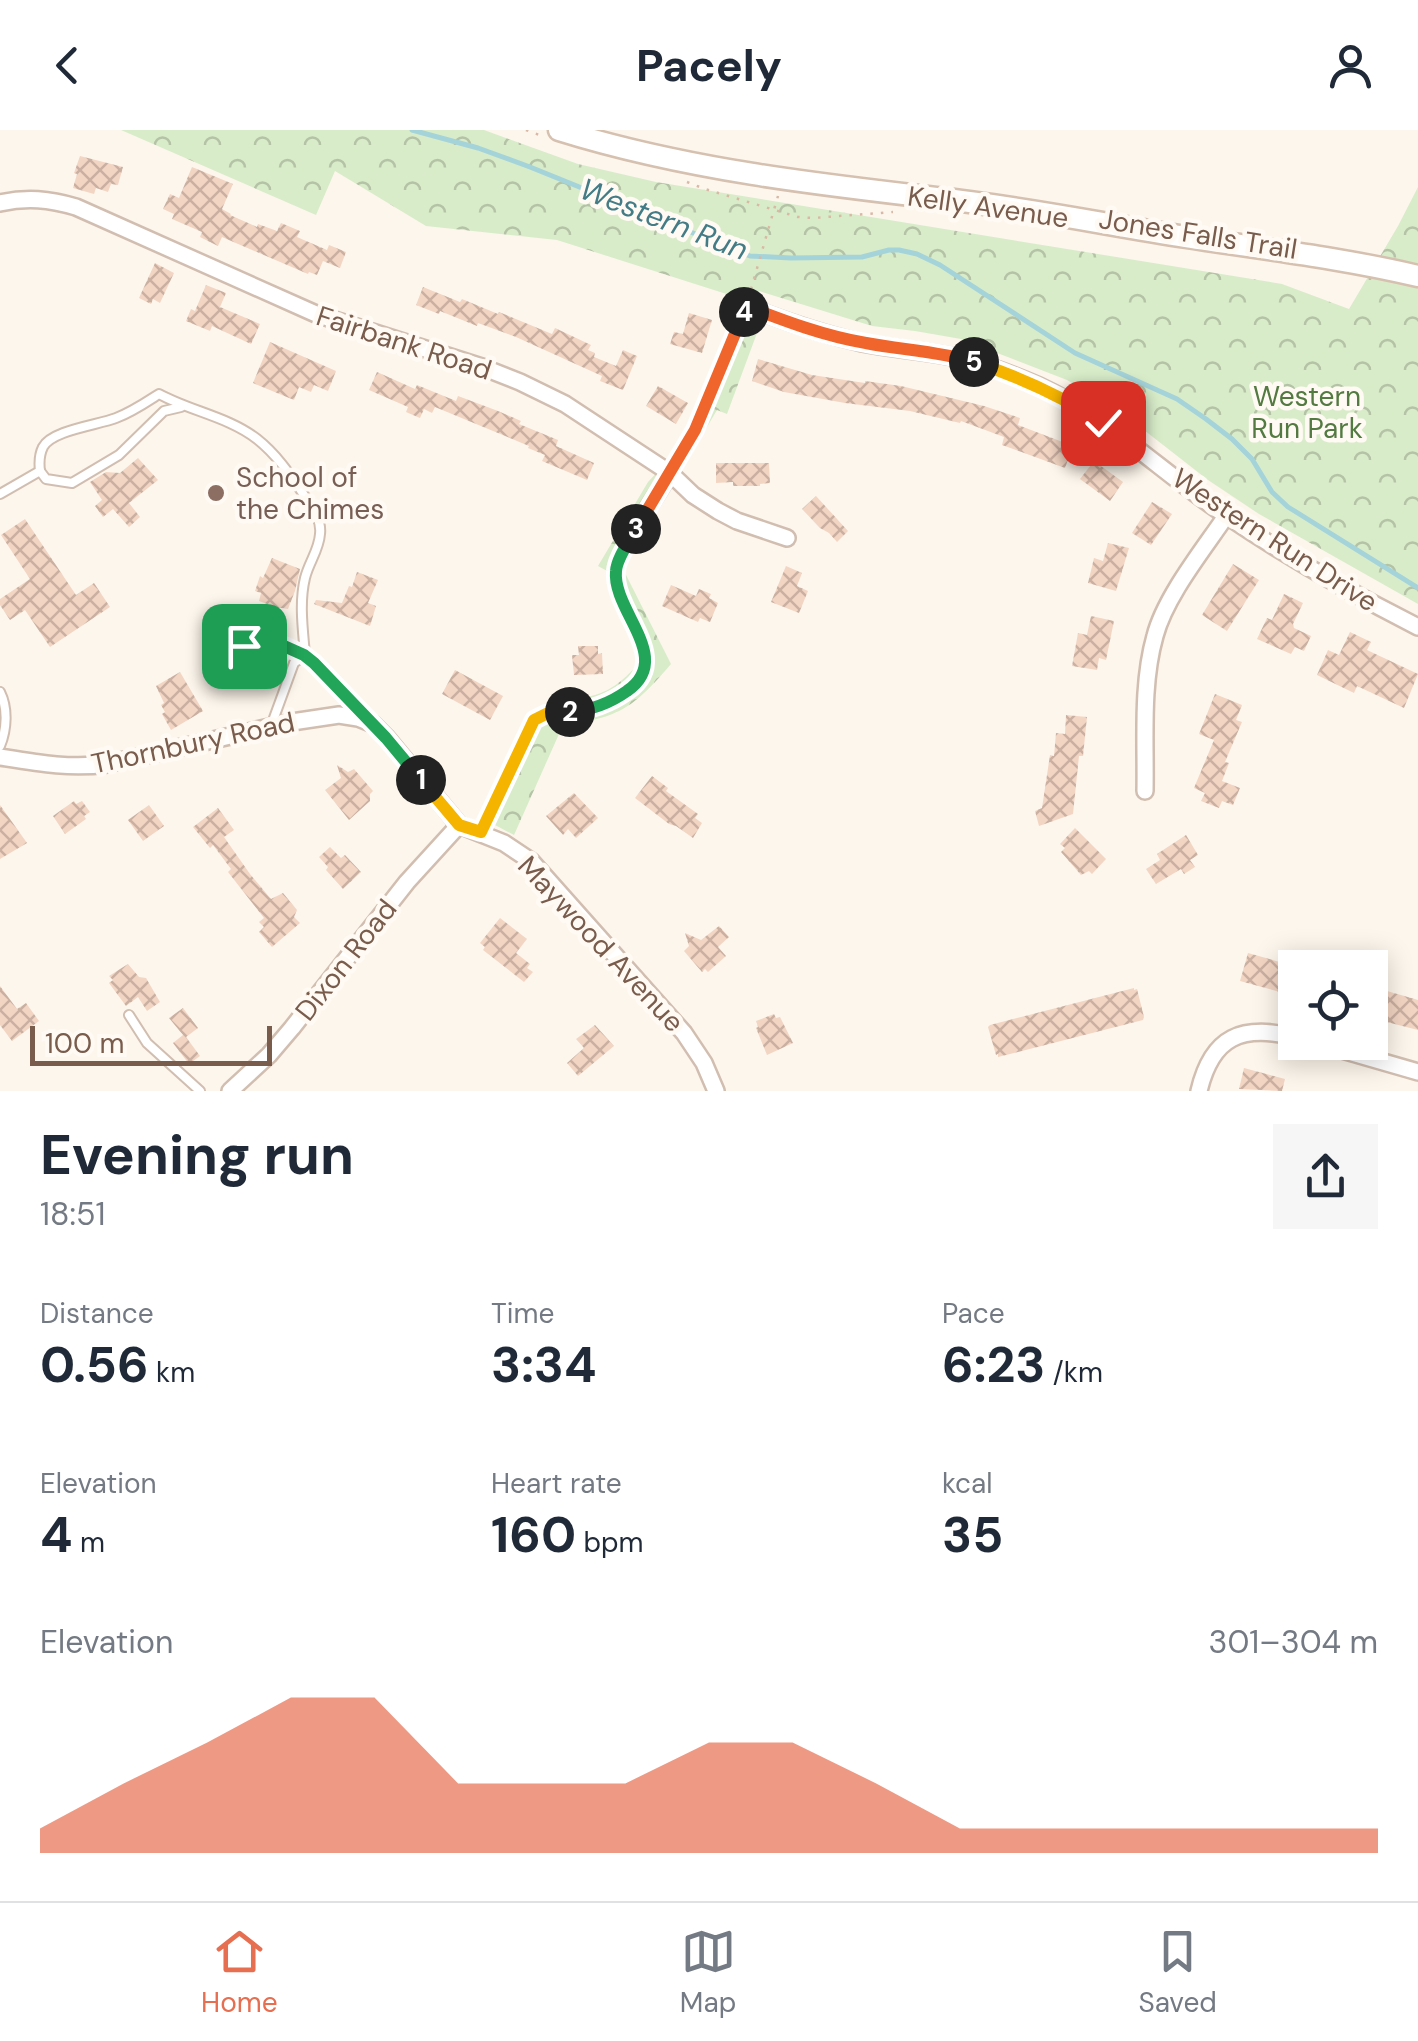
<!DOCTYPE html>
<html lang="en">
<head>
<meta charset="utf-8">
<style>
  body { margin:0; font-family:"DM Sans",sans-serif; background:#f6f6f7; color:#1f2937; height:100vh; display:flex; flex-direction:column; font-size:38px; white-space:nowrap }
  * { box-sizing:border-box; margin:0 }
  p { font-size:32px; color:#747a83 }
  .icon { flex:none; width:55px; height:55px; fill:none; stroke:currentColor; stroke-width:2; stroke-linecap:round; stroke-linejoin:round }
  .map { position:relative; height:961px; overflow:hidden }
  .side { display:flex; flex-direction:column; background:#fff; flex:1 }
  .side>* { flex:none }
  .controls { position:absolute; left:1278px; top:820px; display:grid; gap:20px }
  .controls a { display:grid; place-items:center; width:110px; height:110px; border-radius:0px; background:#fff; box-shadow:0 5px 25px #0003; font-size:50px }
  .scale { position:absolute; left:30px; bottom:25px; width:242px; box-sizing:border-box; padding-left:10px; border:5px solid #7a5c4d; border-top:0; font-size:28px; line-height:35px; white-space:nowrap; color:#7a5c4d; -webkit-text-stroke:8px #fffaf3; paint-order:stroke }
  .pin { position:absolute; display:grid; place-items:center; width:85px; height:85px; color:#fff; margin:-42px; border-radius:20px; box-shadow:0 5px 15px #0006 }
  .km { position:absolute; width:50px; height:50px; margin:-25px; border-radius:50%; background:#222; color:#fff; font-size:28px; line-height:50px; text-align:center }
  .round { display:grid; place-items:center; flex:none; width:105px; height:105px; border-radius:0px; background:#f6f6f7 }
  .headline { display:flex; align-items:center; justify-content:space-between; height:170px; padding:0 40px }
  h1 { font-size:55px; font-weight:700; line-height:75px }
  .stats { display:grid; grid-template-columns:repeat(3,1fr); gap:15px; height:170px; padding:10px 40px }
  .stats div { display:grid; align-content:center }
  .stats b { font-size:50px; font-weight:700 }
  .stats small { font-size:28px; font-weight:400 }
  .stats p { font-size:28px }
  .chart { height:280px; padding:20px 40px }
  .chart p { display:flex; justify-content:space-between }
  .chart svg { width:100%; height:180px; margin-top:10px; fill:#e76f51; opacity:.7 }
  header { display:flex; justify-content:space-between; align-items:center; height:130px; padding:0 40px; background:#fff; font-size:45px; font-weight:700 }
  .tab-bar { display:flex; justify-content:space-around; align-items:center; height:140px; border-top:2px solid #e0e1e3; background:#fff; font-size:28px; color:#747a83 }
  .tab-bar a { display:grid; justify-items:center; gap:5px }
  .tab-bar .on { color:#e76f51 }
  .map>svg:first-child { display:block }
  .park { fill:url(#park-crowns) }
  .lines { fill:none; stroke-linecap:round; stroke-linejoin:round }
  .stream { stroke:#a5d3da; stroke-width:5 }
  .building { fill:url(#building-cross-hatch) }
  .service-casing { stroke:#d1beb0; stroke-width:12 }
  .minor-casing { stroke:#d1beb0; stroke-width:20 }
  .secondary-casing { stroke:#d6c0b0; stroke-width:25 }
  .path { stroke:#d9b8a5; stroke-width:2.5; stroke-dasharray:2.5 8; stroke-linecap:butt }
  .service { stroke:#fff; stroke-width:8 }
  .minor { stroke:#fff; stroke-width:15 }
  .secondary { stroke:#fff; stroke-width:20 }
  .split-1-casing { stroke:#fff; stroke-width:20 }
  .split-2-casing { stroke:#fff; stroke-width:20 }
  .split-3-casing { stroke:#fff; stroke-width:20 }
  .split-4-casing { stroke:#fff; stroke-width:20 }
  .split-5-casing { stroke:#fff; stroke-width:20 }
  .split-6-casing { stroke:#fff; stroke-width:20 }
  .split-1 { stroke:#22a559; stroke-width:12 }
  .split-2 { stroke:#f5b400; stroke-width:12 }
  .split-3 { stroke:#22a559; stroke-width:12 }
  .split-4 { stroke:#f0652b; stroke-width:12 }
  .split-5 { stroke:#f0652b; stroke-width:12 }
  .split-6 { stroke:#f5b400; stroke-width:12 }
  .education-dot { fill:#8d6e63; stroke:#fffaf3; stroke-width:4 }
  .labels { text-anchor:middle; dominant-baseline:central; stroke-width:9; stroke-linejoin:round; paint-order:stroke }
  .street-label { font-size:28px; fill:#7a5c4d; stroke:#fffaf3 }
  .park-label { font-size:28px; fill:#537a41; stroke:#fffaf3 }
  .education-label { font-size:28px; fill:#785e54; stroke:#fffaf3; text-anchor:start }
  .water-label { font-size:30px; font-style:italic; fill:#437c86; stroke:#fffaf3 }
</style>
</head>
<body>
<header><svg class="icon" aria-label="back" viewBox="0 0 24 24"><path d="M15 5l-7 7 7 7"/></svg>Pacely<svg class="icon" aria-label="person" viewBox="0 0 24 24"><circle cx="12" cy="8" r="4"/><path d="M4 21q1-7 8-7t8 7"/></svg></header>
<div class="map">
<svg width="1418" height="961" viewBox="0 0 1418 961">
  <defs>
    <pattern id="park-crowns" width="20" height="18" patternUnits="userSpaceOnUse" patternTransform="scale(2.5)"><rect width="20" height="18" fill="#d8ecc9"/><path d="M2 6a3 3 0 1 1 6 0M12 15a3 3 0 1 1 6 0" fill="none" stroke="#b4c2a5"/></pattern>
    <pattern id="building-cross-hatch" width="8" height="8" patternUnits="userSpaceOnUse" patternTransform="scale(2.5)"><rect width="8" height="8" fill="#f3d5c3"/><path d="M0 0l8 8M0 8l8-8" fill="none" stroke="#cab0a1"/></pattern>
  </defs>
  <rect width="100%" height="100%" fill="#fdf6ec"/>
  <path class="park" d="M121 0H484L578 34 656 52 1282 154 1349 179 1398 96 1418 57V474L1259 384 1208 350 1117 279 1067 250 961 209 915 201 872 196 759 161 757 203 727 284 717 280 623 439 671 534C634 577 620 588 563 595L514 705 495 695 551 570C604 569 614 561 649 523L609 442 598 436 648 352 673 325 701 277 739 168 557 110 426 96 335 41 316 85Z"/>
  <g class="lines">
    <path class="stream" d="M412 0 478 18 530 37 750 126 791 128 862 127 889 120H899L917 124 940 135 1075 223 1177 269 1206 289 1232 309 1252 329 1272 362 1288 377 1418 458"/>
  </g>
  <g class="building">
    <path d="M80 26 123 37 118 55 111 54 108 62 96 58 94 64 73 58 77 44 74 43Z"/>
    <path d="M192 37 233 54 222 79 231 84 230 85 257 97 258 94 277 101 281 93 300 101 297 107 327 120 329 115 346 122 340 138 323 131 317 145 309 142 308 144 222 107 218 116 200 107 202 102 172 89 174 84 163 79 170 64 179 68Z"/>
    <path d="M155 133 174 143 160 173 153 169 151 174 139 168Z"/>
    <path d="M206 155 226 163 220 177 260 194 251 214 212 196 210 201 186 191 191 179 195 181Z"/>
    <path d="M423 157 460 172 462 169 498 184 499 182 552 204 555 198 591 215 588 220 595 223 594 227 616 236 623 220 637 226 623 260 600 251 602 246 516 207 478 193 477 196 440 181 439 184 416 175Z"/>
    <path d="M689 183 712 190 702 223 670 214 674 202 683 204Z"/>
    <path d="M270 212 336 241 328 261 314 255 311 262 299 257 294 270 253 253Z"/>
    <path d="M758 229 812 245 865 253V251L901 256 984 276 1020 288 1018 295 1073 316 1065 338 1002 315 1004 307 961 291 960 293 910 281 845 273 784 262 752 251Z"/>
    <path d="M377 242 415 259 417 255 456 271 458 266 498 281 521 291 519 294 558 310 556 316 594 333 587 350 542 331 545 325 528 318 529 316 435 277 432 283 424 279 420 288 406 282 408 277 369 260Z"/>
    <path d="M658 256 688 273 676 294 646 276Z"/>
    <path d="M138 328 158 350 129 373 140 387 129 397 113 379 103 387 95 376 102 370 90 352 106 342 120 343Z"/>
    <path d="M1094 331 1123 352 1110 371 1080 349Z"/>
    <path d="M716 333H769L770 353 760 354V356H733V352L716 353Z"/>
    <path d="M816 366 848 401 837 412 829 403 820 398 802 379Z"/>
    <path d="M1152 372 1172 384 1151 415 1132 403Z"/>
    <path d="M25 389 76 465 94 453 110 477 50 517 25 480 10 490 0 475V469L30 449 1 405Z"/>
    <path d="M1108 413 1129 418 1116 461 1088 453 1094 428 1103 431Z"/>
    <path d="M272 428 300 439 295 461 288 479 275 477 259 471 261 463 255 461 260 446 263 448Z"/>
    <path d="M1233 434 1259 450 1227 501 1202 485Z"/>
    <path d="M786 436 802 443 797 456 808 461 799 483 771 472Z"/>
    <path d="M357 442 378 450 368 473 376 476 370 496 314 474 316 470 342 473 349 456 352 457Z"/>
    <path d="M671 455 696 466 699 459 711 464 709 468 718 473 710 492 700 488 698 492 662 476Z"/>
    <path d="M1284 464 1303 473 1293 494 1294 498 1311 506 1304 521 1295 517 1291 524 1257 509 1267 488 1272 490Z"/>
    <path d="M1091 486 1114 491 1106 530 1099 528 1097 540 1072 536 1078 503 1087 505Z"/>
    <path d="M1350 502 1371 512 1367 520 1418 544 1404 578 1357 556 1354 563 1317 545 1328 520 1339 525Z"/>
    <path d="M578 516H598V524L602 523 603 544 574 545 572 525H579Z"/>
    <path d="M455 540 503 566 490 590 442 564Z"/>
    <path d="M180 542 203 581 171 600 162 584 165 582 161 575 164 573 156 556Z"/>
    <path d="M1215 564 1242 575 1236 590 1242 592 1225 632 1229 633 1222 651 1240 658 1233 675 1222 671 1219 678 1201 671 1205 663 1194 658 1214 610 1199 604Z"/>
    <path d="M1066 585 1087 587 1083 626H1079L1073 684 1039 696 1035 681 1042 678 1050 625 1054 626 1056 603 1065 604Z"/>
    <path d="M337 635 348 642 354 639 373 661 370 664V671L349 690 325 660 341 648Z"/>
    <path d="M652 646 668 658 666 661 698 684 695 688 702 693 693 708 676 696 669 694 635 668Z"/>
    <path d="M574 663 598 688 576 708 568 699 563 705 546 686Z"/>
    <path d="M74 671 76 674 82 671 90 682 84 686 86 689 65 704 53 686Z"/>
    <path d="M0 675 27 713 0 729Z"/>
    <path d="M149 675 164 696 143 711 128 690Z"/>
    <path d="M218 678 234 700 224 707 250 744 271 769 283 763 297 780 294 787 300 793 272 817 259 802 264 797 259 792 264 788 228 742 231 739 213 715 210 718 193 697Z"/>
    <path d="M1075 698 1106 729 1092 744 1089 741 1081 745 1061 722 1065 718 1060 714Z"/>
    <path d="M1186 705 1198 725 1190 730 1195 737 1184 744 1181 739 1156 754 1146 739 1160 730 1157 724Z"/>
    <path d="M330 717 341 728 345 725 361 742 343 759 326 740 328 737 319 727Z"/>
    <path d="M500 788 527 809 516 823 530 834 527 838 533 842 524 852 483 820 485 817 480 813Z"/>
    <path d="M719 796 729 807 718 817 726 826 708 842 705 839 702 842 684 821 689 816 685 803 701 810Z"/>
    <path d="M1248 823 1283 833 1279 847 1290 850 1287 864 1240 851Z"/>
    <path d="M128 834 139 847 146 848 160 872 147 881 138 867 126 876 109 853 113 850 109 846Z"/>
    <path d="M0 856 17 879 26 873 39 891 12 911 0 895Z"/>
    <path d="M1134 858V860L1137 859 1144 887 1143 890 998 927V924L996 925 988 897 990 895Z"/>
    <path d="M1387 861 1418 870V900L1379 890Z"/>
    <path d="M183 878 198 898 186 907 200 926 189 934 173 913 183 905 169 888Z"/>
    <path d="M774 884 776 888 780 887 793 913 767 925 756 898 758 897 756 891Z"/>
    <path d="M595 895 614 916 578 946 567 933 584 918 576 909Z"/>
    <path d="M1244 938 1285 949 1282 961 1239 959Z"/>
  </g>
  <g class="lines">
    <defs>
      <g id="service">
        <path d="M40 341C39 333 39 325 43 317 52 300 98 295 116 288 132 282 145 273 159 264 190 281 229 287 257 309 276 324 289 343 302 362 310 375 322 388 320 404 319 420 309 432 305 448 299 473 303 500 305 525"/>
        <path d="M40 341 46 349 72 353 119 325 164 281 181 277"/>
        <path d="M0 364 40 341"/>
        <circle cx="259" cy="508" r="16"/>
        <path d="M275 512 305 525 367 588"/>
        <path d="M0 562C8 578 7 599 0 616"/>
        <path d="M271 596 294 533 305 525"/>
        <path d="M481 702 535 591 546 584 587 580"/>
        <path d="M129 885 147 913 200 961"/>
      </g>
      <g id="minor">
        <path d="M0 73C27 67 49 69 76 77L316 184 482 237 520 252 565 274 603 299 670 343 693 365 718 381 737 391 787 408"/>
        <path d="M746 176C784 191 822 204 862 213 897 220 933 221 967 230 992 237 1016 246 1039 256 1109 288 1163 344 1227 386 1286 426 1355 465 1418 497"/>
        <path d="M648 378 670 343"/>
        <path d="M0 627C37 633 70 639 107 634L292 592 339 585 358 588 373 594 386 607 459 695"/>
        <path d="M1145 661C1146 611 1141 555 1155 506 1165 467 1203 420 1226 386"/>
        <path d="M459 695 504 713 531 731 684 903 704 933 716 961"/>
        <path d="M1314 912 1418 942"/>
        <path d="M230 961 269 925 292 898 407 752 459 695"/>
        <path d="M1199 961C1212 906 1242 894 1295 907"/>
      </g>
      <path id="secondary" d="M559 0C687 40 822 55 954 70 1032 79 1109 95 1186 107 1264 119 1342 128 1418 146"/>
    </defs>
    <use href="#service" class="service-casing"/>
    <use href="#minor" class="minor-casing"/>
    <use href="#secondary" class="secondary-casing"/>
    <g class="path">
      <path d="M526 0 542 6"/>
      <path d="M687 52 705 59 798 87 813 88 893 82"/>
      <path d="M751 159 778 66"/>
      <path d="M678 329 695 300 741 191"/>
      <path d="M597 577C607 574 616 568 625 563 676 530 613 483 616 442 617 426 632 407 640 393"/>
    </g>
    <use href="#service" class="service"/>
    <use href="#minor" class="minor"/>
    <use href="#secondary" class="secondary"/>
  </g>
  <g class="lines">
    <defs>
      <path id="split-1" d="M244 516 254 524 267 522 275 512 304 525 314 533 386 608 421 650"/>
      <path id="split-2" d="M421 650 459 695 481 702 534 590 546 584 570 582"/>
      <path id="split-3" d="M570 582C592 580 609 574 627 561 675 528 612 481 616 441 617 427 630 411 636 399"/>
      <path id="split-4" d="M636 399 695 300 744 182"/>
      <path id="split-5" d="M744 182 746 176C785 191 824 206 866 213 901 220 939 221 974 232"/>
      <path id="split-6" d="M974 232C1020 247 1062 266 1103 293"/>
    </defs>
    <use href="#split-1" class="split-1-casing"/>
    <use href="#split-2" class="split-2-casing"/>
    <use href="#split-3" class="split-3-casing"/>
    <use href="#split-4" class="split-4-casing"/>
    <use href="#split-5" class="split-5-casing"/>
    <use href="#split-6" class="split-6-casing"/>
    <use href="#split-1" class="split-1"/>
    <use href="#split-2" class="split-2"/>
    <use href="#split-3" class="split-3"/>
    <use href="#split-4" class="split-4"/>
    <use href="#split-5" class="split-5"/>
    <use href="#split-6" class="split-6"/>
  </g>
  <circle class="education-dot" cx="216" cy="363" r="10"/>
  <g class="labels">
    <g class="street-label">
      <text transform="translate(988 77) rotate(8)">Kelly Avenue</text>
      <text transform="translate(1198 104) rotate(9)">Jones Falls Trail</text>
      <text transform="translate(404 213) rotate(18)">Fairbank Road</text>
      <text transform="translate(1275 410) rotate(33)">Western Run Drive</text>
      <text transform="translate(193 613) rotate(-12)">Thornbury Road</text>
      <text transform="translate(601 814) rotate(47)">Maywood Avenue</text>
      <text transform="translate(346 830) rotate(-52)">Dixon Road</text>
    </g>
    <g class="park-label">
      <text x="1307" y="266">Western<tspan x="1307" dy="32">Run Park</tspan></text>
    </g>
    <g class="education-label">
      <text x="236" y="347">School of<tspan x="236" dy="32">the Chimes</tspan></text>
    </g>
    <g class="water-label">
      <text transform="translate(664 89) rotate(21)">Western Run</text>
    </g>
  </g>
</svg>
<div class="controls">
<a><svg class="icon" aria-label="locate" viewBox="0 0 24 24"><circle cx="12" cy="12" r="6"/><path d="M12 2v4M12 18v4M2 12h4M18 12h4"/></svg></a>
</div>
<div class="scale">100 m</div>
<div class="pin" style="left:244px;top:516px;background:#1e9e55"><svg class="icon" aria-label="arrive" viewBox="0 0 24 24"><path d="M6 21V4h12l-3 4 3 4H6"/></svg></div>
<div class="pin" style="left:1103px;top:293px;background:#d93025"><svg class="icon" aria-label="check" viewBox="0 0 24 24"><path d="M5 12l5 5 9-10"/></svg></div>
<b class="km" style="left:421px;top:650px">1</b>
<b class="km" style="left:570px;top:582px">2</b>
<b class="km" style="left:636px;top:399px">3</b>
<b class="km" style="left:744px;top:182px">4</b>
<b class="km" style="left:974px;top:232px">5</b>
</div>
<section class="side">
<div class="headline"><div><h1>Evening run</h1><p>18:51</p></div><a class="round"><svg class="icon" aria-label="share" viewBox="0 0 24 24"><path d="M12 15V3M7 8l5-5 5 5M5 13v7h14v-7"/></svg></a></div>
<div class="stats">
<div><p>Distance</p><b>0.56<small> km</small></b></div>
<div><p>Time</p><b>3:34</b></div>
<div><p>Pace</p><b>6:23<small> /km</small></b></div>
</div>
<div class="stats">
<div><p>Elevation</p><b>4<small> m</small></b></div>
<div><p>Heart rate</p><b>160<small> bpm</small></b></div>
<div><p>kcal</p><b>35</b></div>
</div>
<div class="chart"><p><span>Elevation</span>301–304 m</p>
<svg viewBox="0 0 160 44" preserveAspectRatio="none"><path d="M0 44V38L10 27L20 17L30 6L40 6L50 27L60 27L70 27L80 17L90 17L100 27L110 38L120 38L130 38L140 38L150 38L160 38V44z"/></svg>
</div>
</section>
<nav class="tab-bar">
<a class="on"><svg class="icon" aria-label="home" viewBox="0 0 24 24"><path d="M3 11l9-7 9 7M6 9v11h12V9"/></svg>Home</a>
<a><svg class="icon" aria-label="map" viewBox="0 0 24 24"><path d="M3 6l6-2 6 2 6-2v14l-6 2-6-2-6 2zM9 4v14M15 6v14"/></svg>Map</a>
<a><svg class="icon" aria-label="saved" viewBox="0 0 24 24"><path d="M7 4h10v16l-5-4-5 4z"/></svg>Saved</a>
</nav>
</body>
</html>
